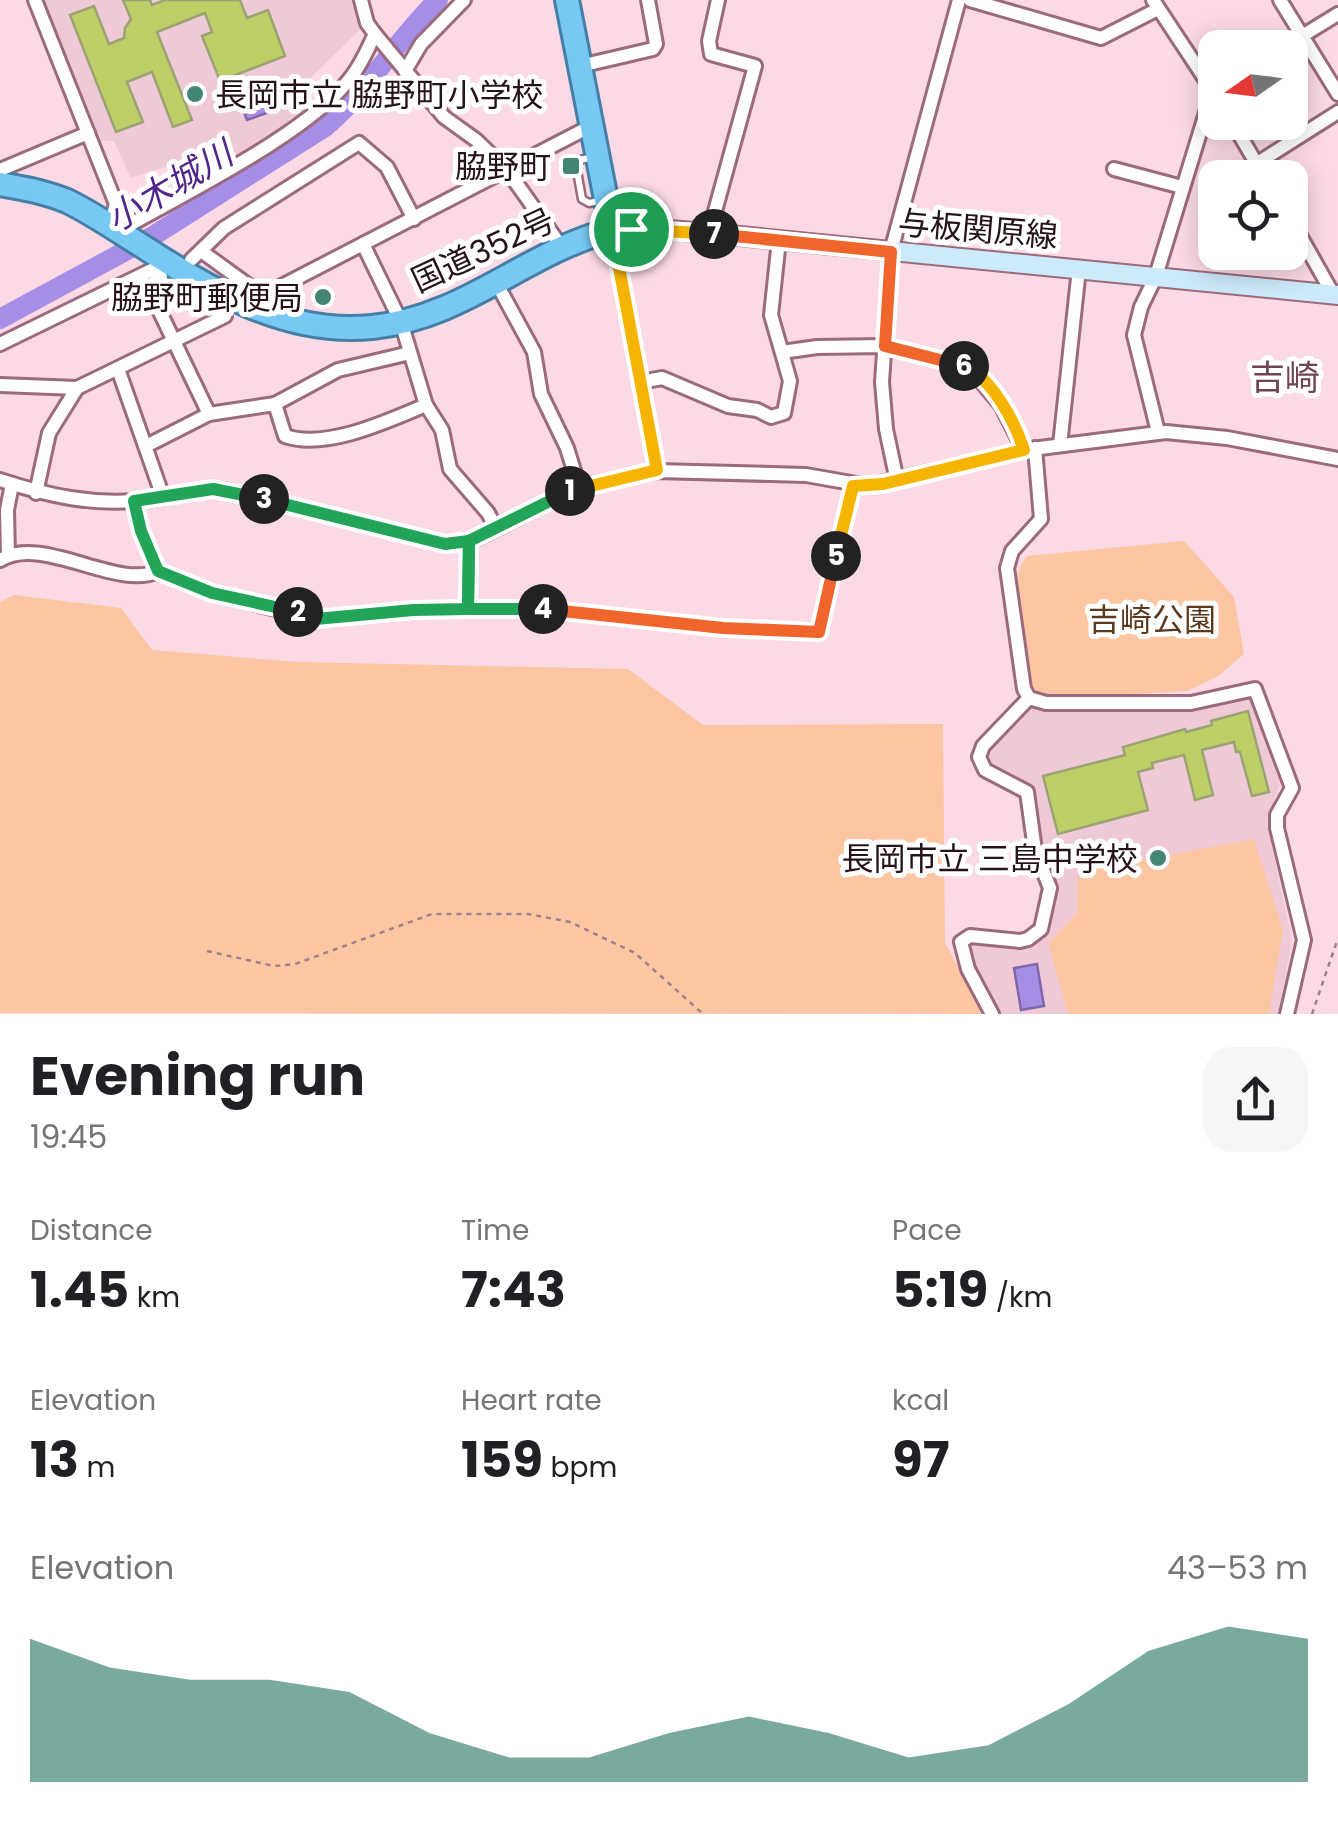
<!DOCTYPE html>
<html lang="en">
<head>
<meta charset="utf-8">
<style>
  body { margin:0; font-family:Poppins,"Noto Sans JP",sans-serif; background:#f6f6f6; color:#202124; height:100vh; display:flex; flex-direction:column; font-size:38px; white-space:nowrap }
  * { box-sizing:border-box; margin:0 }
  p { font-size:32px; color:#757577 }
  .icon { flex:none; width:55px; height:55px; fill:none; stroke:currentColor; stroke-width:2; stroke-linecap:round; stroke-linejoin:round }
  .map { position:relative; height:1014px; overflow:hidden }
  .details { display:flex; flex-direction:column; background:#fff; flex:1 }
  .details>* { flex:none }
  .needle { width:65px; rotate:256deg }
  .controls { position:absolute; left:1198px; top:30px; display:grid; gap:20px }
  .controls a { display:grid; place-items:center; width:110px; height:110px; border-radius:20px; background:#fff; box-shadow:0 5px 25px #0003; font-size:50px }
  .pin { position:absolute; display:grid; place-items:center; width:85px; height:85px; color:#fff; margin:-42px; border:5px solid #fff; border-radius:50%; box-shadow:0 2px 10px #0007 }
  .km { position:absolute; width:50px; height:50px; margin:-25px; border-radius:50%; background:#222; color:#fff; font-size:28px; line-height:50px; text-align:center }
  .round { display:grid; place-items:center; flex:none; width:105px; height:105px; border-radius:30px; background:#f6f6f6 }
  .head { display:flex; align-items:center; justify-content:space-between; height:170px; padding:0 30px }
  h1 { font-size:55px; font-weight:700; line-height:75px }
  .figures { display:grid; grid-template-columns:repeat(3,1fr); gap:15px; height:170px; padding:10px 30px }
  .figures div { display:grid; align-content:center }
  .figures b { font-size:50px; font-weight:700 }
  .figures small { font-size:28px; font-weight:400 }
  .figures p { font-size:28px }
  .chart { height:280px; padding:20px 30px }
  .chart p { display:flex; justify-content:space-between }
  .chart svg { width:100%; height:180px; margin-top:10px; fill:#438575; opacity:.7 }
  .map>svg:first-child { display:block }
  .built { fill:#f0c9d6 }
  .green { fill:#fbc6a1 }
  .water { fill:#a68de6; stroke:#7f68a9; stroke-width:2.5 }
  .lines { fill:none; stroke-linecap:round; stroke-linejoin:round }
  .river { stroke:#a68de6; stroke-width:20 }
  .building { fill:#bfce67; stroke:#9ba474; stroke-width:2.5 }
  .service-casing { stroke:#9b6a7c; stroke-width:11 }
  .minor-casing { stroke:#9b6a7c; stroke-width:18 }
  .secondary-casing { stroke:#9b6a7c; stroke-width:22 }
  .trunk-casing { stroke:#467fa6; stroke-width:28 }
  .path { stroke:#9c818a; stroke-width:2.5; stroke-dasharray:5 5; stroke-linecap:butt }
  .service { stroke:#fff; stroke-width:6 }
  .minor { stroke:#fff; stroke-width:12 }
  .secondary { stroke:#cdeafb; stroke-width:18 }
  .trunk { stroke:#78c8f4; stroke-width:22 }
  .split-1-casing { stroke:#fff; stroke-width:20 }
  .split-2-casing { stroke:#fff; stroke-width:20 }
  .split-3-casing { stroke:#fff; stroke-width:20 }
  .split-4-casing { stroke:#fff; stroke-width:20 }
  .split-5-casing { stroke:#fff; stroke-width:20 }
  .split-6-casing { stroke:#fff; stroke-width:20 }
  .split-7-casing { stroke:#fff; stroke-width:20 }
  .split-8-casing { stroke:#fff; stroke-width:20 }
  .split-1 { stroke:#f5b400; stroke-width:12 }
  .split-2 { stroke:#22a559; stroke-width:12 }
  .split-3 { stroke:#22a559; stroke-width:12 }
  .split-4 { stroke:#22a559; stroke-width:12 }
  .split-5 { stroke:#f0652b; stroke-width:12 }
  .split-6 { stroke:#f5b400; stroke-width:12 }
  .split-7 { stroke:#f0652b; stroke-width:12 }
  .split-8 { stroke:#f5b400; stroke-width:12 }
  .poi-dot { fill:#438575; stroke:#fff; stroke-width:4 }
  .labels { text-anchor:middle; dominant-baseline:central; stroke-width:10; stroke-linejoin:round; paint-order:stroke }
  .poi-label { font-size:32px; fill:#25121a; stroke:#fff; text-anchor:end }
  .street-label { font-size:32px; fill:#25121a; stroke:#fff }
  .park-label { font-size:32px; fill:#5d391f; stroke:#fff }
  .water-label { font-size:35px; font-style:italic; fill:#4e268c; stroke:#fff }
  .neighbourhood-label { font-size:35px; fill:#704354; stroke:#fff }
</style>
</head>
<body>
<div class="map">
<svg width="1338" height="1014" viewBox="0 0 1338 1014">
  <rect width="100%" height="100%" fill="#fcdae5"/>
  <g class="built">
    <path d="M44 0H355L363 27 305 83 315 104 288 126 234 158 226 147 131 178 114 141H98Z"/>
    <path d="M1251 695 1280 784 1271 809 1268 828 1292 941 1278 1014H997L966 954 971 944 1017 948 1041 937 1051 926 1053 893 1058 886 1039 851 1031 788 1014 783 985 763 986 749 1027 708 1176 711Z"/>
  </g>
  <g class="green">
    <path d="M1184 541 1234 597 1244 654 1217 677 1187 691 1047 699 1030 687 1026 677C1021 640 1003 587 1027 556Z"/>
    <path d="M14 595 121 608 152 650 298 662 628 669 703 725 943 724 945 943 984 1014 0 1013V602Z"/>
    <path d="M1254 839 1283 930 1269 1014H1068L1048 943 1077 913 1078 872Z"/>
  </g>
  <g class="water">
    <path d="M280 83 287 106 247 120 238 97Z"/>
    <path d="M1037 964 1044 1006 1021 1010 1014 968Z"/>
  </g>
  <g class="lines">
    <path class="river" d="M0 319 153 236 325 127C369 90 396 40 438 0"/>
  </g>
  <g class="building">
    <path d="M123 0H150L152 5 165 0H240L247 18 268 10 285 56 220 81 202 36 212 32 205 13 157 32 192 120 173 127 152 72 127 82 143 122 116 132 70 15 94 6 109 44 124 38 125 28 131 19Z"/>
    <path d="M1248 711 1269 792 1252 796 1240 752H1236L1234 742 1202 750 1213 795 1195 800 1184 755 1152 763 1153 768 1138 772 1148 810 1058 834 1043 776 1125 755 1123 747 1185 729 1186 732 1212 725 1211 721Z"/>
  </g>
  <g class="lines">
    <defs>
      <path id="service" d="M593 157 580 160 576 165 582 199 589 203 600 201"/>
      <g id="minor">
        <path d="M35 0 116 204 110 225"/>
        <path d="M361 0 367 23 375 34 444 117 476 140 507 170 563 249"/>
        <path d="M970 0 1101 38 1158 9"/>
        <path d="M1153 0 1215 94"/>
        <path d="M1280 0 1338 94"/>
        <path d="M1302 36 1338 14"/>
        <path d="M580 66 653 49 656 44 648 0"/>
        <path d="M405 71 421 44 464 0"/>
        <path d="M1232 122 1265 178"/>
        <path d="M1256 164 1338 112"/>
        <path d="M1114 169 1182 187"/>
        <path d="M0 170 88 133"/>
        <path d="M1290 218 1333 294"/>
        <path d="M612 230 657 471"/>
        <path d="M119 231C183 194 310 133 352 76 362 63 368 48 375 34"/>
        <path d="M709 233 755 66 711 54 709 41 718 0"/>
        <path d="M201 251 252 288 274 290 591 126"/>
        <path d="M191 260 224 228 359 143 387 167 414 219"/>
        <path d="M161 277 148 287 209 414"/>
        <path d="M497 284 534 352 541 394 567 448 579 487"/>
        <path d="M0 344 168 262"/>
        <path d="M782 352 817 347 885 346 970 368 1001 405 1024 450"/>
        <path d="M118 369 163 497"/>
        <path d="M641 382 662 378 728 406 757 410 771 417 784 413 790 381 771 315 779 240"/>
        <path d="M0 385 77 388 225 316"/>
        <path d="M275 404 338 370 410 353"/>
        <path d="M426 405 442 430 450 469 488 513 496 528"/>
        <path d="M1158 432 1134 335 1141 307 1156 276 1213 90"/>
        <path d="M1060 445 1079 269"/>
        <path d="M146 446 209 414 275 404 285 436C326 450 388 421 426 405L401 322 363 244"/>
        <path d="M1035 448 1041 519 1012 551 1007 568 1024 689 1029 698 1046 703H1191L1255 689 1292 788 1277 815V828L1304 940 1287 1014"/>
        <path d="M0 480C49 496 94 506 146 500 173 498 197 487 224 490L445 544 478 538 579 487 657 471 806 475 868 486 1024 450 1166 432 1227 438 1338 459"/>
        <path d="M897 481 886 429 882 382 891 251 959 0"/>
        <path d="M36 493 49 433 77 388"/>
        <path d="M134 501 141 531 158 571 212 593 316 619 413 610 535 609 723 628 819 631 853 485"/>
        <path d="M8 556 7 510 12 484"/>
        <path d="M0 560C43 534 117 591 158 571"/>
        <path d="M468 609 469 541"/>
        <path d="M992 1014 968 969 961 942 970 936 1020 941 1028 939 1041 929 1050 888 1035 850 1027 792 985 770 979 757 983 746 1029 698"/>
      </g>
      <path id="secondary" d="M612 230 655 229 709 233 1338 295"/>
      <path id="trunk" d="M0 184C23 188 45 192 67 201 92 213 115 229 139 244 209 289 285 336 372 327 465 318 527 251 612 230L567 0"/>
    </defs>
    <use href="#service" class="service-casing"/>
    <use href="#minor" class="minor-casing"/>
    <use href="#secondary" class="secondary-casing"/>
    <use href="#trunk" class="trunk-casing"/>
    <g class="path">
      <path d="M1282 48 1292 42"/>
      <path d="M207 951 274 966 295 964 432 914H528L570 922 635 953 703 1014"/>
      <path d="M1312 1014 1338 938"/>
    </g>
    <use href="#service" class="service"/>
    <use href="#minor" class="minor"/>
    <use href="#secondary" class="secondary"/>
    <use href="#trunk" class="trunk"/>
  </g>
  <g class="lines">
    <defs>
      <path id="split-1" d="M570 491 657 470 612 230 631 229"/>
      <path id="split-2" d="M298 612 316 619 413 610 468 609 469 541 570 491"/>
      <path id="split-3" d="M264 499 213 489 134 501 141 531 158 571 212 593 298 612"/>
      <path id="split-4" d="M264 499 445 544 469 541 468 609H543"/>
      <path id="split-5" d="M543 609 723 628 819 632 836 556"/>
      <path id="split-6" d="M836 556 853 486 883 484 1024 450C1015 422 992 378 964 366"/>
      <path id="split-7" d="M714 234 891 252 885 346 964 366"/>
      <path id="split-8" d="M631 229 714 234"/>
    </defs>
    <use href="#split-1" class="split-1-casing"/>
    <use href="#split-2" class="split-2-casing"/>
    <use href="#split-3" class="split-3-casing"/>
    <use href="#split-4" class="split-4-casing"/>
    <use href="#split-5" class="split-5-casing"/>
    <use href="#split-6" class="split-6-casing"/>
    <use href="#split-7" class="split-7-casing"/>
    <use href="#split-8" class="split-8-casing"/>
    <use href="#split-1" class="split-1"/>
    <use href="#split-2" class="split-2"/>
    <use href="#split-3" class="split-3"/>
    <use href="#split-4" class="split-4"/>
    <use href="#split-5" class="split-5"/>
    <use href="#split-6" class="split-6"/>
    <use href="#split-7" class="split-7"/>
    <use href="#split-8" class="split-8"/>
  </g>
  <g class="poi-dot">
    <circle cx="195" cy="94" r="10"/>
    <rect x="561" y="156" width="20" height="20" rx="5"/>
    <circle cx="323" cy="297" r="10"/>
    <circle cx="1158" cy="858" r="10"/>
  </g>
  <g class="labels">
    <g class="poi-label">
      <text x="215" y="94" text-anchor="start">長岡市立 脇野町小学校</text>
      <text x="551" y="166">脇野町</text>
      <text x="303" y="297">脇野町郵便局</text>
      <text x="1138" y="858">長岡市立 三島中学校</text>
    </g>
    <g class="street-label">
      <text transform="translate(978 229) rotate(5)">与板関原線</text>
      <text transform="translate(483 250) rotate(-25)">国道352号</text>
    </g>
    <g class="park-label">
      <text x="1152" y="619">吉崎公園</text>
    </g>
    <g class="water-label">
      <text transform="translate(169 186) rotate(-31)">小木城川</text>
    </g>
    <g class="neighbourhood-label">
      <text x="1285" y="377">吉崎</text>
    </g>
  </g>
</svg>
<div class="controls">
<a><svg class="needle" viewBox="-14 -14 28 28"><path d="M0-13l5 13h-10z" fill="#e53935"/><path d="M0 13l5-13h-10z" fill="#757577"/></svg></a>
<a><svg class="icon" aria-label="locate" viewBox="0 0 24 24"><circle cx="12" cy="12" r="6"/><path d="M12 2v4M12 18v4M2 12h4M18 12h4"/></svg></a>
</div>
<div class="pin" style="left:631px;top:229px;background:#1e9e55"><svg class="icon" aria-label="arrive" viewBox="0 0 24 24"><path d="M6 21V4h12l-3 4 3 4H6"/></svg></div>
<b class="km" style="left:570px;top:491px">1</b>
<b class="km" style="left:298px;top:612px">2</b>
<b class="km" style="left:264px;top:499px">3</b>
<b class="km" style="left:543px;top:609px">4</b>
<b class="km" style="left:836px;top:556px">5</b>
<b class="km" style="left:964px;top:366px">6</b>
<b class="km" style="left:714px;top:234px">7</b>
</div>
<section class="details">
<div class="head"><div><h1>Evening run</h1><p>19:45</p></div><a class="round"><svg class="icon" aria-label="share" viewBox="0 0 24 24"><path d="M12 15V3M7 8l5-5 5 5M5 13v7h14v-7"/></svg></a></div>
<div class="figures">
<div><p>Distance</p><b>1.45<small> km</small></b></div>
<div><p>Time</p><b>7:43</b></div>
<div><p>Pace</p><b>5:19<small> /km</small></b></div>
</div>
<div class="figures">
<div><p>Elevation</p><b>13<small> m</small></b></div>
<div><p>Heart rate</p><b>159<small> bpm</small></b></div>
<div><p>kcal</p><b>97</b></div>
</div>
<div class="chart"><p><span>Elevation</span>43–53 m</p>
<svg viewBox="0 0 160 44" preserveAspectRatio="none"><path d="M0 44V9L10 16L20 19L30 19L40 22L50 32L60 38L70 38L80 32L90 28L100 32L110 38L120 35L130 25L140 12L150 6L160 9V44z"/></svg>
</div>
</section>
</body>
</html>
